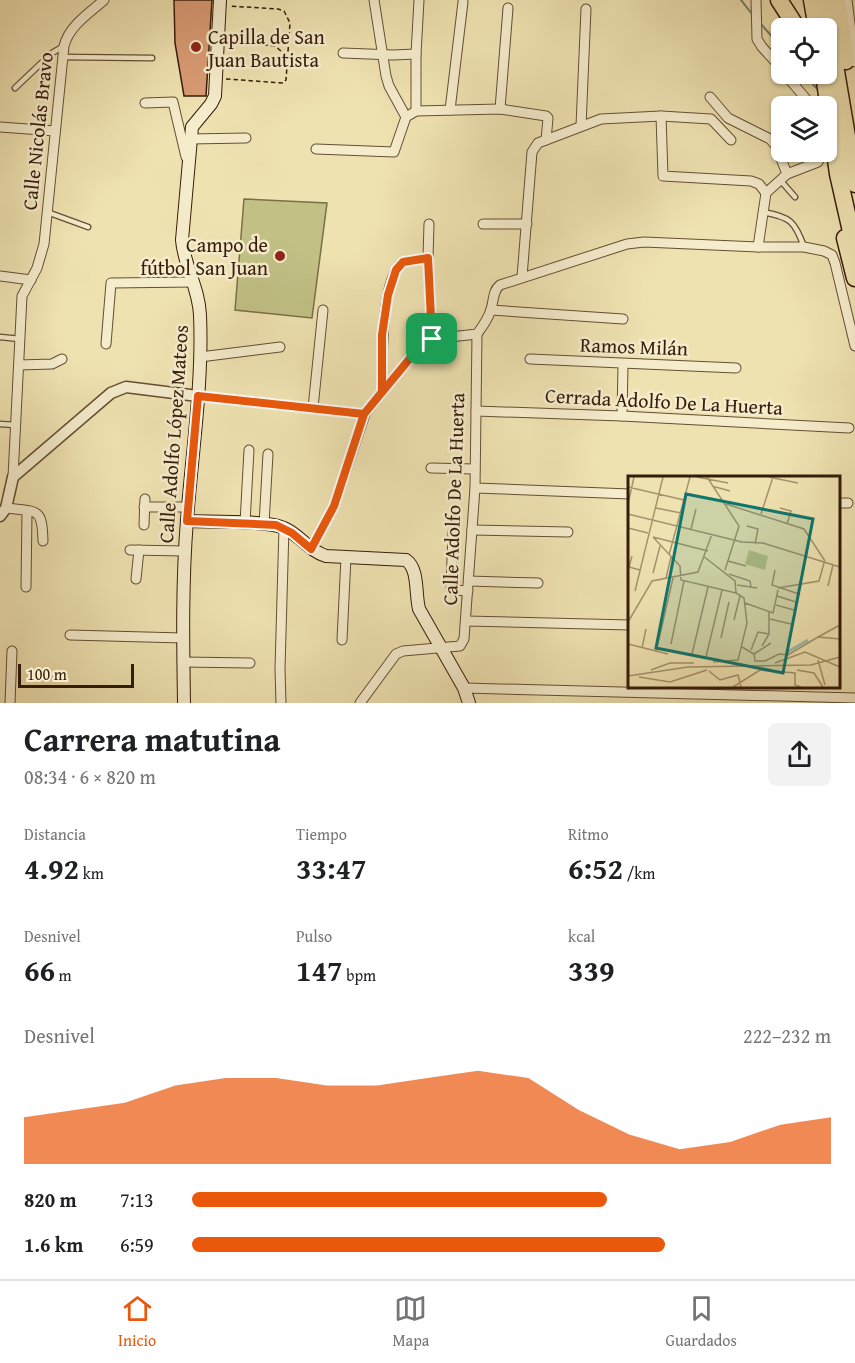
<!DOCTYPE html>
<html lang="es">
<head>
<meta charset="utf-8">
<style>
  body { margin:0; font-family:"Gentium Book Plus",serif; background:#f2f2f2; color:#202124; height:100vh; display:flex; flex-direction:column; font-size:22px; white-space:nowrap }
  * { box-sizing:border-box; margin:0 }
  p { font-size:20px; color:#757577 }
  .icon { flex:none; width:33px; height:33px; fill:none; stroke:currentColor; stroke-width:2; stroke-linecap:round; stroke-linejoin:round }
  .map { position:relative; height:703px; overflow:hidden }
  .drawer { display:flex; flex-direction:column; background:#fff; flex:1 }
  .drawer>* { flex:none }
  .buttons { position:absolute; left:771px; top:18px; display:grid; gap:12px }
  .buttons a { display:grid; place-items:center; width:66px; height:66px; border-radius:9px; background:#fff; box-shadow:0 2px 4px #0004; font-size:30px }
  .scale { position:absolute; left:18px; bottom:15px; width:116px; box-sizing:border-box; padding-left:6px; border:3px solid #361c0a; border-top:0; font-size:16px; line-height:21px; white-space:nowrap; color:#361c0a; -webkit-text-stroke:4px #f5eccc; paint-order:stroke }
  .pin { position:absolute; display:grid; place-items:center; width:51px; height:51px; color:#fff; margin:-26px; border-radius:12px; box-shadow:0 3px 9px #0006 }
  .round { display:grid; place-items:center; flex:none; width:63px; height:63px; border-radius:9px; background:#f2f2f2 }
  .overview { display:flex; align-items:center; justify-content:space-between; height:102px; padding:0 24px }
  h1 { font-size:33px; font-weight:700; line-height:45px }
  .stats { display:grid; grid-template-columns:repeat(3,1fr); gap:9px; height:102px; padding:6px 24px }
  .stats div { display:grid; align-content:center }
  .stats b { font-size:30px; font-weight:700 }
  .stats small { font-size:16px; font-weight:400 }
  .stats p { font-size:16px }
  .chart { height:168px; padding:12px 24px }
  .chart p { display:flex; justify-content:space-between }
  .chart svg { width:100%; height:108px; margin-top:6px; fill:#ea580c; opacity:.7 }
  ul { padding:0 24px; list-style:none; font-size:20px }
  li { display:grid; grid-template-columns:96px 72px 1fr; align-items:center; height:45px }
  li i { height:15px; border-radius:8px; background:#ea580c }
  .tabs { display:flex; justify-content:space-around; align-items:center; height:84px; border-top:2px solid #e0e0e0; background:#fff; font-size:16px; color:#757577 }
  .tabs a { display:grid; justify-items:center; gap:3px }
  .tabs .selected { color:#ea580c }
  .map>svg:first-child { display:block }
  .green { fill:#c1c186; stroke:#7c6e48; stroke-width:1.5 }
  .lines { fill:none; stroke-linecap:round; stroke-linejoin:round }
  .stream { stroke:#727d6d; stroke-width:2 }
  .building { fill:#d99b74; stroke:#361c0a; stroke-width:1.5 }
  .service-casing { stroke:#644e34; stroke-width:7 }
  .minor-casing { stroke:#644e34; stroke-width:11 }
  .tertiary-casing { stroke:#644e34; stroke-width:13 }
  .secondary-casing { stroke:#361c0a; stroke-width:14 }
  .motorway-casing { stroke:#361c0a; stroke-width:19 }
  .path { stroke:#361c0a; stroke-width:1.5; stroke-dasharray:4.5 3; stroke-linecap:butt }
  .service { stroke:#f5eccc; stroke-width:4.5 }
  .minor { stroke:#f5eccc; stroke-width:9 }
  .tertiary { stroke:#f5eccc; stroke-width:10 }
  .secondary { stroke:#f5eccc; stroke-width:12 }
  .motorway { stroke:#efe2b1; stroke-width:16 }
  .route-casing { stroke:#fff; stroke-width:12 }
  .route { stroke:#ea580c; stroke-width:8 }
  .poi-dot { fill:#8f2418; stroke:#f5eccc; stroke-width:2 }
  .labels { text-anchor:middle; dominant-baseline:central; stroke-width:5; stroke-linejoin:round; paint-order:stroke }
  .poi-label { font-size:20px; fill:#361c0a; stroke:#f5eccc; text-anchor:start }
  .street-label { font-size:20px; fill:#361c0a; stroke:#f5eccc }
  .inset-river { fill:none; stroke:#9abdaf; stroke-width:3 }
  .inset-road { fill:none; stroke:#a5936e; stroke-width:1.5 }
  .view { fill:#0f766e; fill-opacity:0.15; stroke:#0f766e; stroke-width:3 }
  .inset-edge { fill:none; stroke:#361c0a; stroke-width:3 }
</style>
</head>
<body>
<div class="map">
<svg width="855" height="703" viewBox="0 0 855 703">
  <rect width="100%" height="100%" fill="#efe2b1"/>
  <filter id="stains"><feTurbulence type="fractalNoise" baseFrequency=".00333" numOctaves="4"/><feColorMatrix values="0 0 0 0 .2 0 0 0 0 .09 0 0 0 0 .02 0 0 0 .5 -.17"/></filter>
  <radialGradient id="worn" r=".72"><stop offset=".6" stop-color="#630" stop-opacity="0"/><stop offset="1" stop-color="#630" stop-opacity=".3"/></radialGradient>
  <path class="green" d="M244 199 327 203 312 318 235 310Z"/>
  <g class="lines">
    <g class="stream">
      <path d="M741 0 752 14"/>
      <path d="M760 23 782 48"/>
      <path d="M804 74 820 92"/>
    </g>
  </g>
  <path class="building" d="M174 0H212L206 96H184L175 43Z"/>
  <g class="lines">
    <defs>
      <g id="service">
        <path d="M62 57 152 58"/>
        <path d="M15 88 52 53 64 46"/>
        <path d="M781 181 795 197"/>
        <path d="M47 212 88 227"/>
        <path d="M763 212C790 217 795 221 804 247"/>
        <path d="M0 337 20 339"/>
        <path d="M0 424 15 425"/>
      </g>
      <g id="minor">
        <path d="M374 0 386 76 389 86 406 117"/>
        <path d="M756 0 757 39 762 47 782 69"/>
        <path d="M847 0 855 62"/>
        <path d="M343 53 393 55 416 54"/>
        <path d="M785 74 812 106"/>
        <path d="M710 97 728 118 770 139 776 146 787 174 766 193 758 247"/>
        <path d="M145 103 173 102 186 157"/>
        <path d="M500 109 508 8"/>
        <path d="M450 110 463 2"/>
        <path d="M416 111V54L419 0"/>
        <path d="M661 116 663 176 751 181 759 184 766 193"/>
        <path d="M581 126 586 9"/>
        <path d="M0 127 55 131"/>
        <path d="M190 139 246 138"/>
        <path d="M316 149 394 152 406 117 416 111 500 109 546 116 548 118 546 140"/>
        <path d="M787 174 818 162 820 158V152"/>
        <path d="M429 224 428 258 432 339"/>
        <path d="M483 224H527"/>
        <path d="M0 276 31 280"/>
        <path d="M522 277 532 152 538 143 601 119 661 116 711 119 731 140"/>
        <path d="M491 310 623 319"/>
        <path d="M106 344 111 283 194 282"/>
        <path d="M200 357 280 347"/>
        <path d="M530 359 736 368"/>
        <path d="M19 365 52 364 62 359"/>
        <path d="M382 392C382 365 380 278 403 262L428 258"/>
        <path d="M198 396 365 414"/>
        <path d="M313 408 323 310"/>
        <path d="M476 411 622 416 849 428"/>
        <path d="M622 416 623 365"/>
        <path d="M431 468 475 469"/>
        <path d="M13 477 22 296 37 268 44 244 64 46C69 26 88 14 104 0"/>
        <path d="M475 488 630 494"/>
        <path d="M838 503H848"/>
        <path d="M144 507H188"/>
        <path d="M6 508C38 512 42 507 43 541"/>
        <path d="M245 523 249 450"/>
        <path d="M264 524 268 454"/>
        <path d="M144 525 145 499"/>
        <path d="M472 530 568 532"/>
        <path d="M453 532 451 587 454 590 468 591"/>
        <path d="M311 549 334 506 365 414 382 392 416 351 432 339 477 334C482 327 487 321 490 312 494 303 492 291 500 285L627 244 644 242 758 247H804L824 251 832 255 835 263 855 346"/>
        <path d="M130 550 185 551"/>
        <path d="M136 579 139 550"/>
        <path d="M469 581 538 583"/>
        <path d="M26 587 27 511"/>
        <path d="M466 621 630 625"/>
        <path d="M70 635 183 638"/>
        <path d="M342 640 346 557"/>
        <path d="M184 662 250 663"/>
        <path d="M464 688 855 698"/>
        <path d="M10 703 12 651"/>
        <path d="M281 703 280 669 284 527"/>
        <path d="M360 703 396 654 403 651 460 646 464 639 475 488 477 334"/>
      </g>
      <path id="tertiary" d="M0 516 6 508 13 477 111 393 126 387 198 396"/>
      <g id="secondary">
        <path d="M187 521C208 522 267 520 284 528 300 535 309 551 326 556L406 560C419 569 415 593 419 609L464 688 469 703"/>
        <path d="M184 703C183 642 182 581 187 520 192 452 203 383 200 315 199 288 184 266 182 240L192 127 211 104 215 96 220 0"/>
      </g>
      <g id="motorway">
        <path d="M779 0 797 28"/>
        <path d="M812 0 817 28"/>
        <path d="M824 0 855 184"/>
        <path d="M837 0 846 61"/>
        <path d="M824 74 838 174 855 249"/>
        <path d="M845 238 855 278"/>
      </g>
    </defs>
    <use href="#service" class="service-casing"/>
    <use href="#minor" class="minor-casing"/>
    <use href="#tertiary" class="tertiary-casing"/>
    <use href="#secondary" class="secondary-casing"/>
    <use href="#motorway" class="motorway-casing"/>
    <g class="path">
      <path d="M226 41 275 46 287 56"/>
      <path d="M226 79 283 83 286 80 290 23 284 11 278 9 229 6"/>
    </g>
    <use href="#service" class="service"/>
    <use href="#minor" class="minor"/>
    <use href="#tertiary" class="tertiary"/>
    <use href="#secondary" class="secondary"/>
    <use href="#motorway" class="motorway"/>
  </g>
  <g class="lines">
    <defs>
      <path id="route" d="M432 339 428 258 403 262 396 270 388 295 382 335V392L364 414 334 506 311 549 292 533 276 525 187 521 198 396 364 414 416 351 432 339"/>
    </defs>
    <use href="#route" class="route-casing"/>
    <use href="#route" class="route"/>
  </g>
  <g class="poi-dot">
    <circle cx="196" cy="47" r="6"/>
    <circle cx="280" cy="256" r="6"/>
  </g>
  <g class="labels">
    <g class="poi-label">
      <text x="208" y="36">Capilla de San<tspan x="208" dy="23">Juan Bautista</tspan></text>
      <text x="268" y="244" text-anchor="end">Campo de<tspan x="268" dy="23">fútbol San Juan</tspan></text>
    </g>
    <g class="street-label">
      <text transform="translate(37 131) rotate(-84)">Calle Nicolás Bravo</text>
      <text transform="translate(634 346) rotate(2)">Ramos Milán</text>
      <text transform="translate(664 401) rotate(3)">Cerrada Adolfo De La Huerta</text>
      <text transform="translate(173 434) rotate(-86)">Calle Adolfo López Mateos</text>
      <text transform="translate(453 499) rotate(-88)">Calle Adolfo De La Huerta</text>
    </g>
  </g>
  <g transform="translate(628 476)">
    <rect width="212" height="212" fill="#efe2b1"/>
    <path d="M121 74 140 80 137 94 117 88Z" fill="#c1c186"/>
    <path class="inset-river" d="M158 177 180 164"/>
    <path class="inset-road" d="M69 1 100 7M79 1 111 50 97 94M141 1 170 7M84 10 102 15M0 11 56 24M0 28 6 1M98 28 176 53 197 85M28 32 53 37M152 32 163 35 159 48M0 38 114 66 135 67 212 91M133 38 145 1M119 50 130 53 127 68M0 52 20 57M63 53 68 33M25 61 52 90 53 104 108 117M25 61 80 75M41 79 62 1M4 80 1 91 12 94M75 80 107 105 108 117 116 122 119 147 110 184 85 186M100 85 118 90M147 94 144 109 171 118M25 97 32 70M101 98 122 105 123 111M38 102 43 81M109 109 129 112M200 110 205 89M150 112 191 105 196 87M7 115 35 1M149 120 168 126M117 127 145 137 150 114M148 129 166 134M142 143 163 148M106 144 112 120M0 146 24 105 70 96 84 58M212 149 190 161 212 163M93 162 101 126M0 168 40 178M43 168 56 105M134 170 141 158V136M114 171 126 178 143 167M14 172 18 153M123 174 130 156 141 158M28 176 45 102M64 178 80 111M126 178 127 185H137L151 178 160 179 190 161M78 181 94 114M190 184 197 209M147 187 177 176 212 191M23 194 42 187H66M169 194 186 197 195 211M81 195 92 204 110 199 113 211M0 200 60 191 183 189 212 181M11 201 42 206 79 194M105 211 132 194 167 197V209L173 211"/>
    <path class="view" d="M58 18 185 43 155 197 28 172Z"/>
    <rect width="212" height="212" class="inset-edge"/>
  </g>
  <rect width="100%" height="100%" filter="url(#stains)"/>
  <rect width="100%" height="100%" fill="url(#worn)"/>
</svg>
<div class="buttons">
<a><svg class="icon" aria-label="locate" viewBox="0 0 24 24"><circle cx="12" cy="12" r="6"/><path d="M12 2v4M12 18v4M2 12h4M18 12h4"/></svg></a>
<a><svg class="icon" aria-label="layers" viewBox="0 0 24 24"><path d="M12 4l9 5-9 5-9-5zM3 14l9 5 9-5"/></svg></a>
</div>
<div class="scale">100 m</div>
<div class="pin" style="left:432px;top:339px;background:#1e9e55"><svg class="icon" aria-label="arrive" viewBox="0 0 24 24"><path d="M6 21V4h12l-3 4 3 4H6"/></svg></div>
</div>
<section class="drawer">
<div class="overview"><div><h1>Carrera matutina</h1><p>08:34 · 6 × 820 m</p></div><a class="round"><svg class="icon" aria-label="share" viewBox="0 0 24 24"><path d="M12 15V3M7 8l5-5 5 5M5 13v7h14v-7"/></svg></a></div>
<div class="stats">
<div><p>Distancia</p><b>4.92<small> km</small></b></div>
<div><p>Tiempo</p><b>33:47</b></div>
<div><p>Ritmo</p><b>6:52<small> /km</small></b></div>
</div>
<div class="stats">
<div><p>Desnivel</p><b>66<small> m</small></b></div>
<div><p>Pulso</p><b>147<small> bpm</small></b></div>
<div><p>kcal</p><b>339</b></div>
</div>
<div class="chart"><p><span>Desnivel</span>222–232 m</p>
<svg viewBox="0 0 160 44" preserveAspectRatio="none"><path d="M0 44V25L10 22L20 19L30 12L40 9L50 9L60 12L70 12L80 9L90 6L100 9L110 22L120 32L130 38L140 35L150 28L160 25V44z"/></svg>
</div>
<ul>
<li><b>820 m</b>7:13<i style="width:65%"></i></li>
<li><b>1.6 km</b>6:59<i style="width:74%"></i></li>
</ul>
</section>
<nav class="tabs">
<a class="selected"><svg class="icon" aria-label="home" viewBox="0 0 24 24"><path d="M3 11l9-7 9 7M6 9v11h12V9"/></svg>Inicio</a>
<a><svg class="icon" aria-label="map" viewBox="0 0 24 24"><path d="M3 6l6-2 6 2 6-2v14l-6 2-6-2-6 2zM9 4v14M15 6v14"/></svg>Mapa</a>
<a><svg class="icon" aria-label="saved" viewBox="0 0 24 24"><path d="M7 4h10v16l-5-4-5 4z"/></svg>Guardados</a>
</nav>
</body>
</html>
